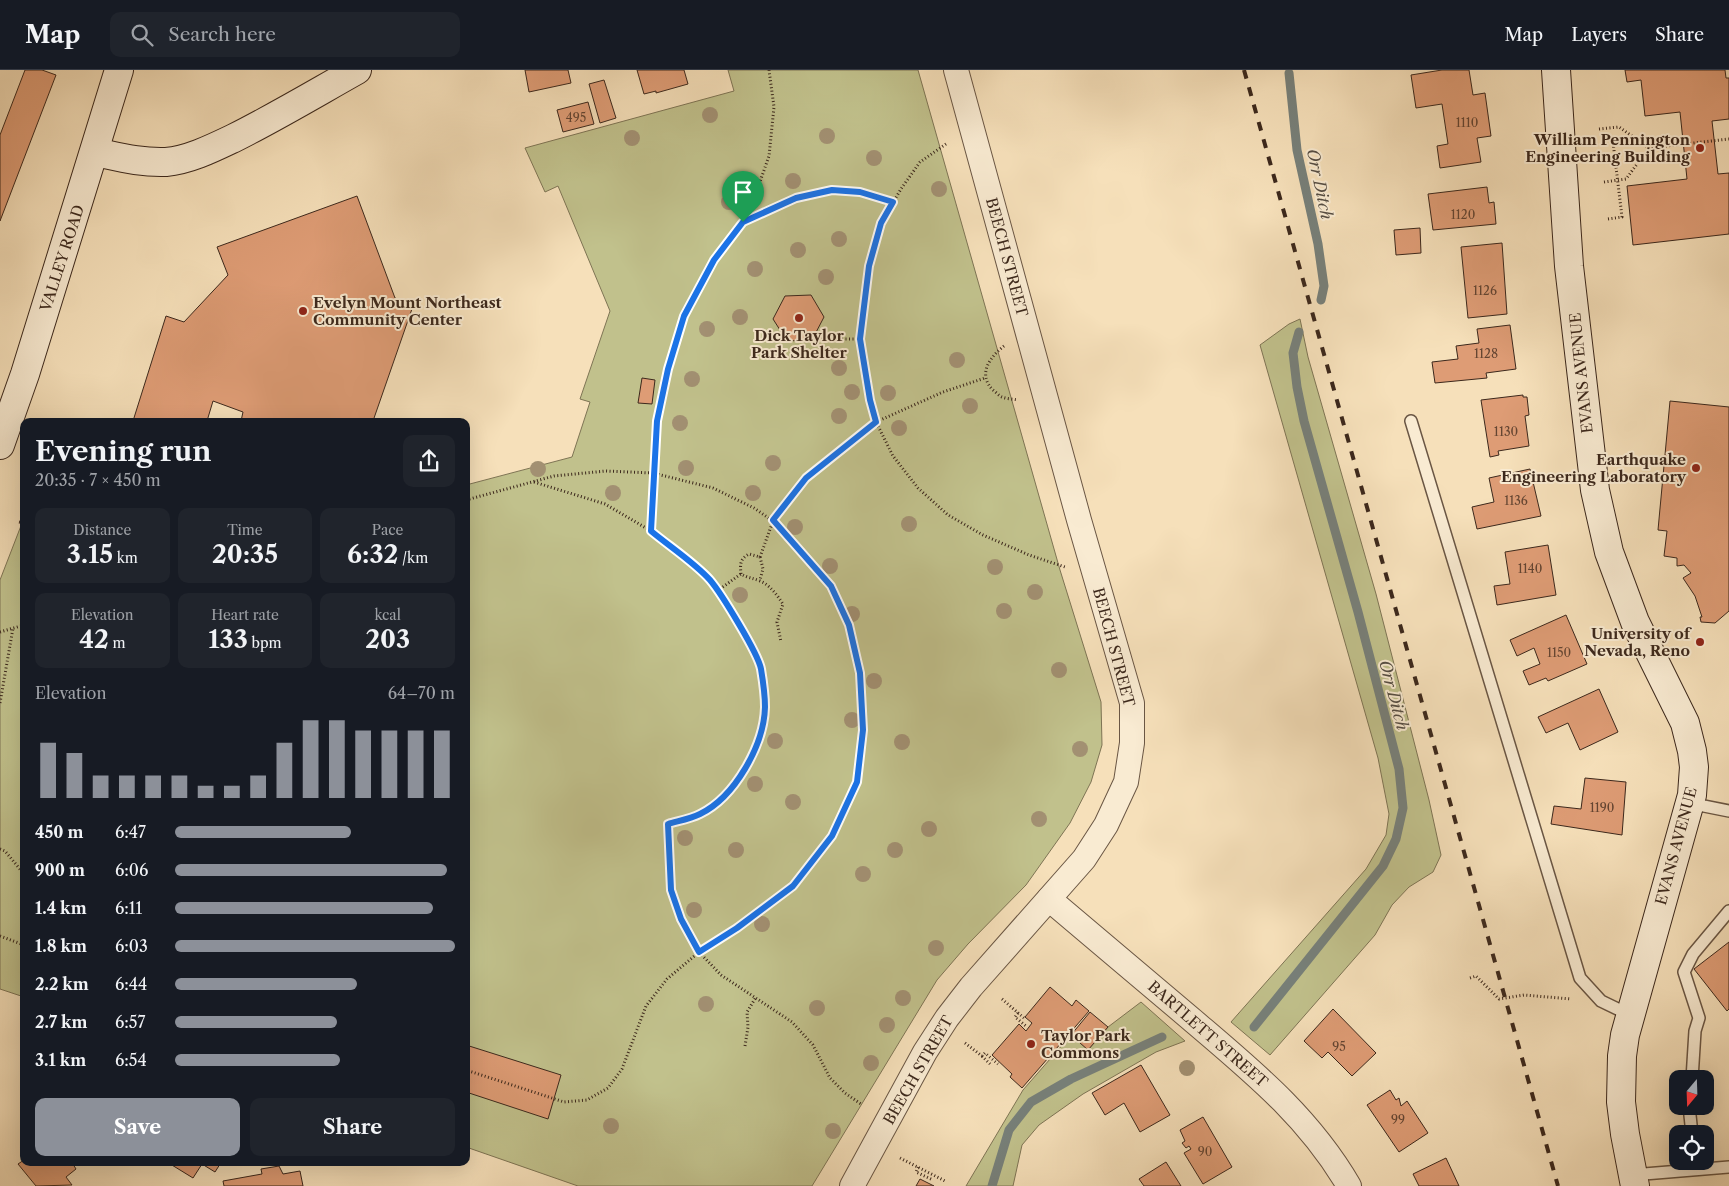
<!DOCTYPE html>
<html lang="en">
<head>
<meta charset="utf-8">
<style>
  body { margin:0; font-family:"Libre Caslon Text",serif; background:#20242c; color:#f1f3f6; height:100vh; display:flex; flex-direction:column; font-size:19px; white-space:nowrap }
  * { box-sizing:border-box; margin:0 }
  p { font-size:16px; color:#9ea1a6 }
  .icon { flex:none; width:28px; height:28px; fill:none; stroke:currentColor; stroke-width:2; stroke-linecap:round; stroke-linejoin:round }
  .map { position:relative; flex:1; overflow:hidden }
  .sheet { position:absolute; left:20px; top:348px; width:450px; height:748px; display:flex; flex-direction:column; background:#171b24; border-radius:10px; box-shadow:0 5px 20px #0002 }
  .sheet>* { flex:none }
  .needle { width:32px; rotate:199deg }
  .controls { position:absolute; left:1669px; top:1000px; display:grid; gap:10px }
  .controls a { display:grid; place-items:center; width:45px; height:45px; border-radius:10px; background:#171b24; box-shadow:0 5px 20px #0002; font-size:25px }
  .pin { position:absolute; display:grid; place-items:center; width:42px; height:42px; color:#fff; margin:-51px -21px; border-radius:50% 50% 50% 0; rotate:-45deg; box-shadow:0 0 5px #0007 }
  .pin .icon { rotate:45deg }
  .round { display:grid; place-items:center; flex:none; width:52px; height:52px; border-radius:10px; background:#20242c }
  .overview { display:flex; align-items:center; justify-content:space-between; height:85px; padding:0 15px }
  h1 { font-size:28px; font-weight:700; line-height:38px }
  .figures { display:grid; grid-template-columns:repeat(3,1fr); gap:8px; height:85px; padding:5px 15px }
  .figures div { display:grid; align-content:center; border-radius:10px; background:#20242c; text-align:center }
  .figures b { font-size:25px; font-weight:700 }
  .figures small { font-size:14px; font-weight:400 }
  .figures p { font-size:14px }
  .chart { height:140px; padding:10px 15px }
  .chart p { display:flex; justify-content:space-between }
  .chart svg { width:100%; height:90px; margin-top:5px; stroke:#8c9099; stroke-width:6 }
  .primary-button { display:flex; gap:10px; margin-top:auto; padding:10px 15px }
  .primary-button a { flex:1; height:58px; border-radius:10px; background:#8c9099; color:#fff; font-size:20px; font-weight:700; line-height:58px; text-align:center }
  .primary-button a+a { background:#20242c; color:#f1f3f6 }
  ul { padding:0 15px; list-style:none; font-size:16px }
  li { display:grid; grid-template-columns:80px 60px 1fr; align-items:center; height:38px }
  li i { height:12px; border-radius:6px; background:#8c9099 }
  header { display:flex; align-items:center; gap:30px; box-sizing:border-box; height:70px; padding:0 25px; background:#171b24; border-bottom:1px solid #363941 }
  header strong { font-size:24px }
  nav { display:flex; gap:28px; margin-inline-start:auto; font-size:18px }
  .search { width:350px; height:45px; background:#20242c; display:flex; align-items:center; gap:12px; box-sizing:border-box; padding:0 18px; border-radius:10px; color:#9ea1a6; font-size:19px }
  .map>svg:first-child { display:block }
  .green { fill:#c1c18c; stroke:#7e7454 }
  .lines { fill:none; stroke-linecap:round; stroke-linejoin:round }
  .stream { stroke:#77807a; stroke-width:9 }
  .building { fill:#de9c75; stroke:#3c281c }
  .lane-casing { stroke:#6a5644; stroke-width:14 }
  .street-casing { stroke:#6a5644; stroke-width:26 }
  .secondary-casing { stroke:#3c281c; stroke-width:30 }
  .path { stroke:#3c281c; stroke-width:3; stroke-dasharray:1 2.5; stroke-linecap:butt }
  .lane { stroke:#f9ebd2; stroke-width:11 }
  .street { stroke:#f9ebd2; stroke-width:24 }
  .secondary { stroke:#f9ebd2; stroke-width:28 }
  .rail { stroke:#3c281c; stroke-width:4; stroke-dasharray:9 9; stroke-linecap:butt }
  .tree { fill:#a29072 }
  .route-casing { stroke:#fff; stroke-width:10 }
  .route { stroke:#1a73e8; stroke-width:6 }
  .poi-dot { fill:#8f2418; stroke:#f9ebd2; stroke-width:2 }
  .labels { text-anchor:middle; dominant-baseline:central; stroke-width:4; stroke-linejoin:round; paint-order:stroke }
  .number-label { font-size:12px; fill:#644532 }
  .poi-label { font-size:15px; font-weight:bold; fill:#3c281c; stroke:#f9ebd2; text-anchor:end }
  .street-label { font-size:15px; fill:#3c281c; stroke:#f9ebd2 }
  .water-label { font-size:16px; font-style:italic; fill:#554d43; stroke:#f9ebd2 }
</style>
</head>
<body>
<header>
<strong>Map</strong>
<div class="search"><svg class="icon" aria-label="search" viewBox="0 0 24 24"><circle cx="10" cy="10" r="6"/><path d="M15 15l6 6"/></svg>Search here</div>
<nav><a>Map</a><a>Layers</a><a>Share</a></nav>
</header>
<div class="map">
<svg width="1729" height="1116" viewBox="0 0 1729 1116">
  <rect width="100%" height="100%" fill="#f6e0ba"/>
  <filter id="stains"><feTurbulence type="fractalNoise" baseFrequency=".004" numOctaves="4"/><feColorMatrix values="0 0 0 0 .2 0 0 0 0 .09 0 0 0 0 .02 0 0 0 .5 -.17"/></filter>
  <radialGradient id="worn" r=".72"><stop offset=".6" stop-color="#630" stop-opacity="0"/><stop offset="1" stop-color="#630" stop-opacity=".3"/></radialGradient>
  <g class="green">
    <path d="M728 0H918L1060 500 1101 632 1102 675 1091 712 1070 753 1026 815 968 874 937 910 812 1116H578L466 1077V415L572 387 590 332 580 329 610 241 558 116 545 122 525 78 734 21Z"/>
    <path d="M1300 249 1308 287 1376 524 1429 730 1441 785 1433 802 1409 817 1392 835 1375 865 1270 985 1231 952 1366 799 1386 765 1389 744 1378 688 1260 275 1289 254Z"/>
    <path d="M24 448V927L0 919V510Z"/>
    <path d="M1141 932 1185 971 1156 982 1083 1024 1039 1055 1022 1075 1013 1116H966L1023 1020 1071 965 1088 979 1108 957Z"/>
  </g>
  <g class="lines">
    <g class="stream">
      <path d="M1289 3 1297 80 1318 174 1324 216 1321 230"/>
      <path d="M1254 957 1383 796 1396 769 1403 738 1399 699 1358 542 1304 351 1297 317 1293 283 1299 262"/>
      <path d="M992 1116 1009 1060 1031 1032 1071 1009 1162 967"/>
    </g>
  </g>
  <g class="building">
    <path d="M25 0H42L56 5 0 151V65Z"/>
    <path d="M525 0H568L571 13 529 22Z"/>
    <path d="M637 0H684L688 14 656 23V21L644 24Z"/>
    <path d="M1442 0H1469L1473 25 1485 23 1491 66 1477 68 1481 92 1440 98 1437 76 1448 74 1442 34 1416 38 1411 5Z"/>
    <path d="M1625 0H1725L1726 8H1729V49L1712 51 1718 104 1729 103V164L1633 175 1627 116 1687 109 1680 42 1645 46 1641 10 1627 12Z"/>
    <path d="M604 10 616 48 600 53 589 14Z"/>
    <path d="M588 32 594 54 563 62 557 40Z"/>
    <path d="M1487 117 1489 133 1494 132 1496 154 1433 160 1428 124Z"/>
    <path d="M357 126 395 228 413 236 373 351H241L243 342 213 331 207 351H133L166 246 184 252 228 205 217 177Z"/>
    <path d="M1420 158 1421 183 1396 185 1394 160Z"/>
    <path d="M1502 173 1507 244 1468 248 1461 177Z"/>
    <path d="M811 225 824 247 812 270 787 271 773 249 785 226Z"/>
    <path d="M1510 255 1516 299 1486 303 1487 308 1435 313 1432 292 1458 289 1456 276 1479 273 1477 259Z"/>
    <path d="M642 308 655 310 652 334 638 333Z"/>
    <path d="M1523 325V327H1527L1529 345 1525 346 1529 376 1498 381 1499 385 1490 387 1481 330Z"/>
    <path d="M1670 331 1729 337V541L1715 553 1701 552 1700 547H1702L1695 526 1683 508 1691 503 1684 495 1677 496V488L1664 486 1667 461 1658 460Z"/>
    <path d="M1530 399 1541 446 1477 459 1472 437 1494 432 1489 408Z"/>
    <path d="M1548 475 1556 525 1497 535 1494 516 1510 514 1505 482Z"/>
    <path d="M1566 545 1587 594 1548 611 1546 608 1529 615 1523 601 1540 594 1534 578 1517 586 1510 570Z"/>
    <path d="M1599 619 1618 662 1580 680 1568 653 1546 663 1538 647Z"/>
    <path d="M1585 708 1626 712 1622 765 1551 754 1554 736 1581 739Z"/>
    <path d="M1729 872V939L1727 941 1694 899Z"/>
    <path d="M1050 917 1072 936 1076 930 1089 941 1022 1018 1010 1007 1012 1004 992 985 1019 954 1026 961 1032 953 1025 947Z"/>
    <path d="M1333 939 1376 983 1352 1006 1328 982 1322 988 1304 971Z"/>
    <path d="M1090 942 1108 957 1088 980 1071 965Z"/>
    <path d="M466 975 561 1005 548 1049 466 1022Z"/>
    <path d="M1141 995 1170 1045 1140 1062 1124 1033 1105 1045 1092 1023Z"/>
    <path d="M1390 1020 1396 1030 1399 1028 1401 1036 1407 1031 1428 1063 1399 1082 1367 1035Z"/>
    <path d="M1203 1047 1232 1097 1203 1114 1184 1083 1191 1079 1189 1076 1186 1078 1182 1073 1185 1071 1180 1060Z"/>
    <path d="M1446 1088 1459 1116H1419L1413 1104Z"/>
    <path d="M24 1090V1091H71L76 1099 66 1107 72 1115 36 1116 18 1094Z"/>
    <path d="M222 1091 215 1102 202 1094 193 1108 167 1092Z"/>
    <path d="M1166 1092 1181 1116H1144L1139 1109Z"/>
    <path d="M279 1096 283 1104 300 1101 303 1116H224L223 1111 262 1104 261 1099Z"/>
    <path d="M920 1109 934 1116H916Z"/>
  </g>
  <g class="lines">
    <defs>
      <g id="lane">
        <path d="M1411 351 1580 908 1601 931 1630 945"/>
        <path d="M1689 733 1729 741"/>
        <path d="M1692 1009 1695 961 1699 948 1684 902 1693 884 1729 841"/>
        <path d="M1689 1036 1692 1064"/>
        <path d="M1632 1105 1729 1097"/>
      </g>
      <g id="street">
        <path d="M1049 829C1096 869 1144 909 1191 949 1252 1001 1308 1046 1349 1116"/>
        <path d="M852 1116 925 982 947 948 971 917 1084 789 1106 755 1126 712 1132 673V633L1079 450 956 0"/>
      </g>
      <g id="secondary">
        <path d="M1556 0 1569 196 1595 420 1609 482 1635 552 1685 653 1692 681 1694 697 1692 725 1625 965 1622 986 1621 1032 1625 1064 1635 1116"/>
        <path d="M95 82C119 87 141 93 166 92 189 90 213 78 234 68 276 47 316 23 357 0"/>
        <path d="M0 375 25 304 119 0"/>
      </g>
    </defs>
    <use href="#lane" class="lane-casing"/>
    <use href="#street" class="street-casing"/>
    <use href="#secondary" class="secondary-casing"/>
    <g class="path">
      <path d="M1599 59 1619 57 1649 78 1729 69"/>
      <path d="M946 74 920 92 901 119 881 153 869 197 860 269 870 330 876 352 893 386 918 418 948 445 983 465 1029 485 1065 497"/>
      <path d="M1604 112 1626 109 1649 78"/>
      <path d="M1608 149 1622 147 1613 72 1635 70"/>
      <path d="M744 152C779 133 819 115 859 121 871 123 882 128 893 132"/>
      <path d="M814 269H860"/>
      <path d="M1004 276C990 287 977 304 993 320 996 322 999 326 1002 327 1007 329 1013 329 1018 330"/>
      <path d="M534 412 605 434 651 461 709 510 744 564 761 597 765 638 758 670 746 700 725 727 701 744 668 754 671 820 681 849 699 882 721 905 792 952 813 975 830 1008 845 1023 861 1034"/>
      <path d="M466 430 554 406 606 401 653 403 713 418 754 438 773 451 804 483 831 516 849 555 860 603 863 660 857 712 832 766 793 816 737 858 699 882 667 909 646 936 622 999 608 1018 587 1030 564 1032 466 1000"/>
      <path d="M19 452 24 453"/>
      <path d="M651 461 657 351 668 299 685 246 714 191 743 152 755 126 769 86 774 37 769 0"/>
      <path d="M760 487 773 451 806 409 837 383 876 352 943 322 985 308"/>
      <path d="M741 504C740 494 740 489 749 484L760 487 763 499 760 510"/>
      <path d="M717 521 741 504C748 508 753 508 760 511 770 515 777 525 783 534L777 552 781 572"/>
      <path d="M0 562 24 555"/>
      <path d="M0 633 13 558"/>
      <path d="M0 779 5 781 24 804"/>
      <path d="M0 866 24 875"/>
      <path d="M1470 908 1476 906 1499 929 1524 925 1571 929"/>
      <path d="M1002 929 1024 948"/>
      <path d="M1018 943 1015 947 1027 957"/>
      <path d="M965 973 982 986 985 983 998 994"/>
      <path d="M745 976 748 957 747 942 756 927"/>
      <path d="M982 986 990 994"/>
      <path d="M900 1088 945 1111"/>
      <path d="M918 1097 916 1102 933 1110"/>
    </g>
    <use href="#lane" class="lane"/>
    <use href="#street" class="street"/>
    <use href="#secondary" class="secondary"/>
    <path class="rail" d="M1244 0 1558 1116"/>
  </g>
  <g class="tree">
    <circle cx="710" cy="45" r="8"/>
    <circle cx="827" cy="66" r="8"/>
    <circle cx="632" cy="68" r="8"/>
    <circle cx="874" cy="88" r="8"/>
    <circle cx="793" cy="111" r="8"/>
    <circle cx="939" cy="119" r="8"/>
    <circle cx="729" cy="132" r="8"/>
    <circle cx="839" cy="169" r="8"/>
    <circle cx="798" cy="180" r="8"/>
    <circle cx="755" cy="199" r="8"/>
    <circle cx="826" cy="207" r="8"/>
    <circle cx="740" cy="247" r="8"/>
    <circle cx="707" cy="259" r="8"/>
    <circle cx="957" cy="290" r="8"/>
    <circle cx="839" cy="298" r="8"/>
    <circle cx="692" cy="309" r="8"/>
    <circle cx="852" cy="322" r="8"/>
    <circle cx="888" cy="323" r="8"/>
    <circle cx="970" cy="336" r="8"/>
    <circle cx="839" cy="346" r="8"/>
    <circle cx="680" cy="353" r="8"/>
    <circle cx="899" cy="358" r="8"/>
    <circle cx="773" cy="393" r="8"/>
    <circle cx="686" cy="398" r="8"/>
    <circle cx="538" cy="399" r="8"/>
    <circle cx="613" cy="423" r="8"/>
    <circle cx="753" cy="423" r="8"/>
    <circle cx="909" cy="454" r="8"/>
    <circle cx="795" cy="457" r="8"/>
    <circle cx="830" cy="496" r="8"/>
    <circle cx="995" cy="497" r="8"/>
    <circle cx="1035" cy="522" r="8"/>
    <circle cx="740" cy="525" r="8"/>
    <circle cx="1004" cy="541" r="8"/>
    <circle cx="852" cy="544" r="8"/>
    <circle cx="1059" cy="600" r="8"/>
    <circle cx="874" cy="611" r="8"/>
    <circle cx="852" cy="650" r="8"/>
    <circle cx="775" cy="671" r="8"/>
    <circle cx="902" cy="672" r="8"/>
    <circle cx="1080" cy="679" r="8"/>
    <circle cx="755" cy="714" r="8"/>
    <circle cx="793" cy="732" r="8"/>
    <circle cx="1039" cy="749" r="8"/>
    <circle cx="929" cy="759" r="8"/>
    <circle cx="685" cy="768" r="8"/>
    <circle cx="736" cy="780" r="8"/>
    <circle cx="895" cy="780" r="8"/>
    <circle cx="863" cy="804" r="8"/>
    <circle cx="694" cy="840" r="8"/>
    <circle cx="762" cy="854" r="8"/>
    <circle cx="936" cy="878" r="8"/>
    <circle cx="903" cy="928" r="8"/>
    <circle cx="706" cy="934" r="8"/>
    <circle cx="817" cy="938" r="8"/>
    <circle cx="887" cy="955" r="8"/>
    <circle cx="871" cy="993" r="8"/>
    <circle cx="1187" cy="998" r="8"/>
    <circle cx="611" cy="1056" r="8"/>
    <circle cx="833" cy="1061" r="8"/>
  </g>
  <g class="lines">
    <defs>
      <path id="route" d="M832 120 860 122 893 132 881 153 869 196 860 269 870 330 876 352 806 408 773 450 831 516 849 555 860 603 863 660 857 712 832 766 793 816 737 858 699 882 681 849 671 820 668 754C678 751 690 749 700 744 735 727 764 675 765 637 765 625 763 611 761 599 758 583 721 523 710 510 695 493 669 476 651 461L657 351 668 299 684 246 714 190 743 152 796 128Z"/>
    </defs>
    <use href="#route" class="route-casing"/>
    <use href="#route" class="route"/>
  </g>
  <g class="poi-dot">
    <circle cx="1700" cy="78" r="5"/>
    <circle cx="303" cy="241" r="5"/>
    <circle cx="799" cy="248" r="5"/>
    <circle cx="1696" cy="398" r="5"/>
    <circle cx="1700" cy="572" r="5"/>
    <circle cx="1031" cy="974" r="5"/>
  </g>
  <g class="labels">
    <g class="number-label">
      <text x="576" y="47">495</text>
      <text x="1467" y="52">1110</text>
      <text x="1463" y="144">1120</text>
      <text x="1485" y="220">1126</text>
      <text x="1486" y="283">1128</text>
      <text x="1506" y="361">1130</text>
      <text x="1516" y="430">1136</text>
      <text x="1530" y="498">1140</text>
      <text x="1559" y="582">1150</text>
      <text x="1602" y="737">1190</text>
      <text x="1339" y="976">95</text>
      <text x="1398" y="1049">99</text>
      <text x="1205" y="1081">90</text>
    </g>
    <g class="poi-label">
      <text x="1690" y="69">William Pennington<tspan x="1690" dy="17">Engineering Building</tspan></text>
      <text x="313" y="232" text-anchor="start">Evelyn Mount Northeast<tspan x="313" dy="17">Community Center</tspan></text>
      <text x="799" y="265" text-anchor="middle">Dick Taylor<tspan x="799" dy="17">Park Shelter</tspan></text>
      <text x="1686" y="389">Earthquake<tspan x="1686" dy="17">Engineering Laboratory</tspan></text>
      <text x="1690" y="563">University of<tspan x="1690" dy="17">Nevada, Reno</tspan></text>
      <text x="1041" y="965" text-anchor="start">Taylor Park<tspan x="1041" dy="17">Commons</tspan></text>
    </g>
    <g class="street-label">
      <text transform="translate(1007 187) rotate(75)">BEECH STREET</text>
      <text transform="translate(62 188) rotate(-72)">VALLEY ROAD</text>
      <text transform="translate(1581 303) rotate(-96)">EVANS AVENUE</text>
      <text transform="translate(1114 577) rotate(75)">BEECH STREET</text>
      <text transform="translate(1676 776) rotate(-75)">EVANS AVENUE</text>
      <text transform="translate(1208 964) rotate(41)">BARTLETT STREET</text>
      <text transform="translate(918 1000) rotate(-60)">BEECH STREET</text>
    </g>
    <g class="water-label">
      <text transform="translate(1320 114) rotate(78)">Orr Ditch</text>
      <text transform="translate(1394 625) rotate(75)">Orr Ditch</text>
    </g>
  </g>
  <rect width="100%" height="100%" filter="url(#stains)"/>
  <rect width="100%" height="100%" fill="url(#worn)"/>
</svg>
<div class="controls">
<a><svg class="needle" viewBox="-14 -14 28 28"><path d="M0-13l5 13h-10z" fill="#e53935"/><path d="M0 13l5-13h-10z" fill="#9ea1a6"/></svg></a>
<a><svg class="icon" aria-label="locate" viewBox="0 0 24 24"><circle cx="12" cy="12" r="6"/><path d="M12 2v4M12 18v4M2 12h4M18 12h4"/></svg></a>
</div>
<div class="pin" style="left:743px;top:152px;background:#1e9e55"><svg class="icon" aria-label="arrive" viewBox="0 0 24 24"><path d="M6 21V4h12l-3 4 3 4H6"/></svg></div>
<section class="sheet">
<div class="overview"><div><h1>Evening run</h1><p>20:35 · 7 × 450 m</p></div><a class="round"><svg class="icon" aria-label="share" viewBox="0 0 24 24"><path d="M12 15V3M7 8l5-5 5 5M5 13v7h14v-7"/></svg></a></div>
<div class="figures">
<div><p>Distance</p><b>3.15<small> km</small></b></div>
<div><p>Time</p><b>20:35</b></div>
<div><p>Pace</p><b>6:32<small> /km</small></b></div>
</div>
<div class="figures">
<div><p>Elevation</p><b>42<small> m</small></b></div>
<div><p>Heart rate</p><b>133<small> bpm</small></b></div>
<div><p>kcal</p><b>203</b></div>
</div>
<div class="chart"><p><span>Elevation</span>64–70 m</p>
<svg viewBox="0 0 160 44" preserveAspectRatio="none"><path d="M5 44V17M15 44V22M25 44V33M35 44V33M45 44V33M55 44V33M65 44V38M75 44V38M85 44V33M95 44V17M105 44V6M115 44V6M125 44V11M135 44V11M145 44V11M155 44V11"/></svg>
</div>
<ul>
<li><b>450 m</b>6:47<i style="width:63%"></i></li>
<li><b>900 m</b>6:06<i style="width:97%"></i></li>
<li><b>1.4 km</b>6:11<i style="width:92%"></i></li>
<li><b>1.8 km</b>6:03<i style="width:100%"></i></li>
<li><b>2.2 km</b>6:44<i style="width:65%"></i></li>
<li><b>2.7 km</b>6:57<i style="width:58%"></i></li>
<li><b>3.1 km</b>6:54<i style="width:59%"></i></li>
</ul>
<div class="primary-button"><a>Save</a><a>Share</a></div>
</section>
</div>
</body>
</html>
